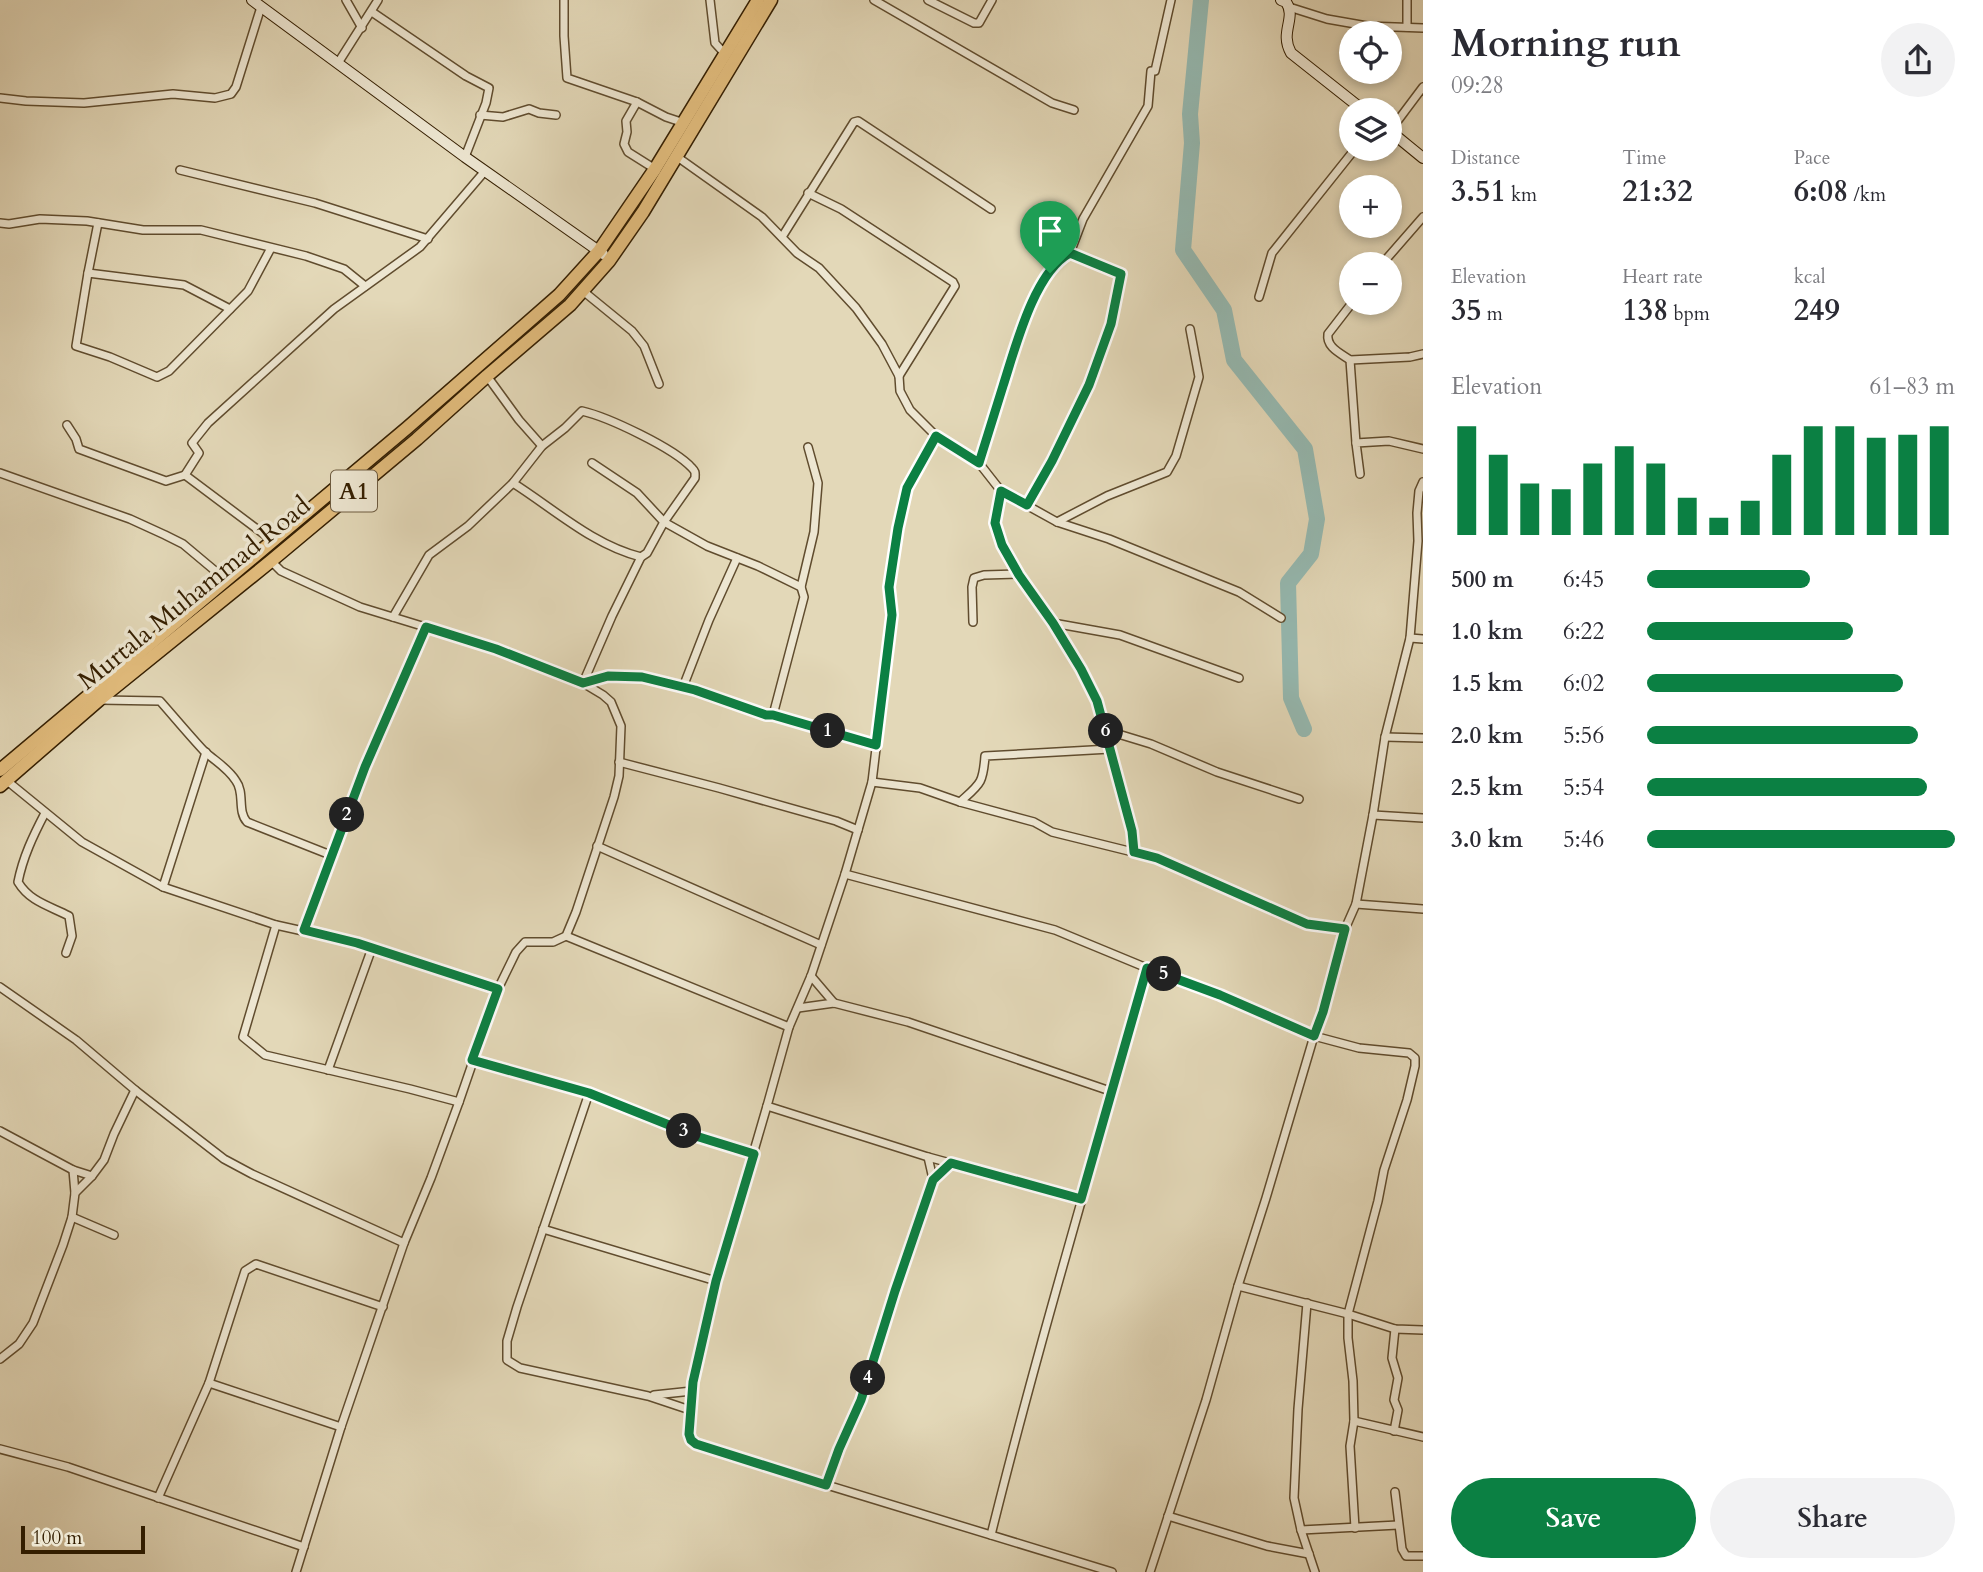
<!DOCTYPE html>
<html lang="en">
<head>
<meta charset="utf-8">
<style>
  body { margin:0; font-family:Cardo,serif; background:#f2f2f3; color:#2b2b33; height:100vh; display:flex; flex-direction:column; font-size:26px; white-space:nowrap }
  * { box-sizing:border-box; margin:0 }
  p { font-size:23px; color:#7c7c81 }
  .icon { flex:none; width:38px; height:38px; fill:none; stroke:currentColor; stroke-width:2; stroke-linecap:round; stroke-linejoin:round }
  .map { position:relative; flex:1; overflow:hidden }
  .side { display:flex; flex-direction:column; background:#fff; width:560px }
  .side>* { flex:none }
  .tools { position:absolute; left:1339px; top:21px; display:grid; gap:14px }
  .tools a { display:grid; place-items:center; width:63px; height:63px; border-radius:50%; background:#fff; box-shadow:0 4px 10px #0003; font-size:35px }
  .scale { position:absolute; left:21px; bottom:18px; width:124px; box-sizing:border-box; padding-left:7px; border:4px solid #341e00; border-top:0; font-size:19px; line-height:24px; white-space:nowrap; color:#341e00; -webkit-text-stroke:5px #ede6d1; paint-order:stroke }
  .pin { position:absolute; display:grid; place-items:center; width:60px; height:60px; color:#fff; margin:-72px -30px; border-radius:50% 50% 50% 0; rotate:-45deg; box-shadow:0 0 7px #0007 }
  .pin .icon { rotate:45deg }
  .km { position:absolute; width:35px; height:35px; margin:-18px; border-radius:50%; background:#222; color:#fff; font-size:19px; line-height:35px; text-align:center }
  .round { display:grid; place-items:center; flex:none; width:74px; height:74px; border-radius:37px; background:#f2f2f3 }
  .headline { display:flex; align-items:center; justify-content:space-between; height:119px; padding:0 28px }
  h1 { font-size:38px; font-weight:800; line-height:52px }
  .metrics { display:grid; grid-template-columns:repeat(3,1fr); gap:10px; height:119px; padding:7px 28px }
  .metrics div { display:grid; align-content:center }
  .metrics b { font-size:30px; font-weight:800 }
  .metrics small { font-size:19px; font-weight:400 }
  .metrics p { font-size:19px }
  .chart { height:196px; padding:14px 28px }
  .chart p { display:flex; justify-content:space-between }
  .chart svg { width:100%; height:126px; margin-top:7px; stroke:#0b8043; stroke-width:6 }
  .primary-button { display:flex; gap:14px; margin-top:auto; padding:14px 28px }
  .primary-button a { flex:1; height:80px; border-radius:42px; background:#0b8043; color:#fff; font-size:28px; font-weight:800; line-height:80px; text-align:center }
  .primary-button a+a { background:#f2f2f3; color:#2b2b33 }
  ul { padding:0 28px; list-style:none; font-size:23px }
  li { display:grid; grid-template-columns:112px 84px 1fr; align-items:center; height:52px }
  li i { height:18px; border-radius:9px; background:#0b8043 }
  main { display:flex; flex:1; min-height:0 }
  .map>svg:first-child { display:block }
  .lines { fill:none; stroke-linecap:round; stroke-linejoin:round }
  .river { stroke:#95b9b1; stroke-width:16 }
  .street-casing { stroke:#604c2e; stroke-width:10 }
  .secondary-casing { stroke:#341e00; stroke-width:12 }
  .highway-casing { stroke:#341e00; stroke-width:15 }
  .street { stroke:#ede6d1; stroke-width:7 }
  .secondary { stroke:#ede6d1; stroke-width:10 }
  .highway { stroke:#e2bc7c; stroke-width:12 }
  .route-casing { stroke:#fff; stroke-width:14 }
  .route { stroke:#0b8043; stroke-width:9 }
  .labels { text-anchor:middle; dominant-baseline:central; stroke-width:7; stroke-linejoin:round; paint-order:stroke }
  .shield { fill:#ede6d1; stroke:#6c5a3f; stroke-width:2 }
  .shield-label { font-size:24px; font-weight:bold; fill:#341e00 }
  .street-label { font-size:26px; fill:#341e00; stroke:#ede6d1 }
</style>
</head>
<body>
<main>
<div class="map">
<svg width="1423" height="1572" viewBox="0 0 1423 1572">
  <rect width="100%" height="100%" fill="#e3d8b8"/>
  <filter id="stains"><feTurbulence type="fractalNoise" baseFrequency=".00286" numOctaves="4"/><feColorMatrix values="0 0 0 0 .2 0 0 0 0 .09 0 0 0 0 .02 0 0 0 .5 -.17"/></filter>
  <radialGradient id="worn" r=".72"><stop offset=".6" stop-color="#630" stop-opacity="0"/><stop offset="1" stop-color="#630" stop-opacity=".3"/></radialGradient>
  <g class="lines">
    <path class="river" d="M1201 0 1190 114 1192 143 1183 250 1224 310 1234 360 1305 449 1317 519 1311 554 1288 583 1291 698 1304 729"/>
    <defs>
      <g id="street">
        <path d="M346 0 362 28"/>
        <path d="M564 0V36L567 78 637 102 666 117 684 123"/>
        <path d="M710 0 715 43 725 54"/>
        <path d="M874 0 1052 103 1074 110"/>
        <path d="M928 0 974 23H979L992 0"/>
        <path d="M1407 0V27"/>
        <path d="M1289 7 1327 19 1367 26 1423 28"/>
        <path d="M372 12 466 76 489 88 486 103 465 157"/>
        <path d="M338 63 378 0"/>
        <path d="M0 98 26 101 84 103 173 94 215 98 231 94 236 87 261 7"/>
        <path d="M637 102 626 121 627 132 624 144 628 152 655 169"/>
        <path d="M480 115 503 117 529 109 539 113 556 115"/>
        <path d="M1390 131 1423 87"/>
        <path d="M676 156 762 217 797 253 819 268 856 308 882 344 899 376 900 391 910 410 936 436 979 463 1001 491 1057 522 1109 539 1239 592 1281 618"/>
        <path d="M180 170 315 203 428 239"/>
        <path d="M808 193 841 209 953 282 955 286 899 376"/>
        <path d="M0 223 9 224 40 219 87 221 143 230H201L306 256 344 269 365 286"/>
        <path d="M98 223 88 273 184 285 230 309"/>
        <path d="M782 237 854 122 858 121 991 209"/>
        <path d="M1382 264 1423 217"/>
        <path d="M88 273 76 346 110 357 157 377 169 371 248 291 271 248"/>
        <path d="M583 291 632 331 644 346 659 384"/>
        <path d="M1259 297 1272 253 1355 149"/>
        <path d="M1352 303 1328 334C1326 347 1340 353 1350 360L1356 443"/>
        <path d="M1350 360 1410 357 1423 354"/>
        <path d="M487 376 519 420 542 446"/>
        <path d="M67 425 76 439 79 449 166 481 185 475"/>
        <path d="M936 436 907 488 898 528 889 587 892 615 872 782 845 874 811 976 789 1027 767 1106 928 1157 1081 1199"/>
        <path d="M592 463 637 493 664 522 707 546 758 566 801 587"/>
        <path d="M979 463C987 436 996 408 1005 381 1016 345 1035 272 1070 253L1083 219 1148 106 1151 71H1155L1171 0"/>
        <path d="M0 473 130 519 165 535 183 544 226 580"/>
        <path d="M1360 474 1356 443 1389 441 1423 449"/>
        <path d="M513 483C554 509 593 545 641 557"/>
        <path d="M1001 491 995 522 1002 545 1019 574 1053 623 1081 669 1097 701 1132 831 1134 852"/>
        <path d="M1027 505 1052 461 1089 385 1111 324 1121 274 1070 253"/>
        <path d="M1057 522 1107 496 1167 472 1176 456 1199 377 1190 329"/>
        <path d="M273 541 185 475 199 453 192 443 208 423 334 309 420 247 485 171"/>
        <path d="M271 561 281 571 360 607 497 649 583 683 603 695 611 702 621 726 619 776 614 797 576 912 566 936 553 942H525L516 952 498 989 459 1102 431 1178 404 1243 341 1427 296 1572"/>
        <path d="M393 617 429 555 468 526 513 483 542 446 565 428 582 411C608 417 674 448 692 468 696 472 695 473 695 478L664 522 647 553 641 557 612 616 583 683"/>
        <path d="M973 622 972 587 974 578 984 575 1019 574"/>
        <path d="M1053 623 1120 635 1239 678"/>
        <path d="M1410 638 1423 639"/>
        <path d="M583 683C592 681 601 676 609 676 656 671 722 699 766 715H773L804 597 801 587 814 532 818 483 808 447"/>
        <path d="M683 687 709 620 737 558"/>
        <path d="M100 700 160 701C175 718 189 735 204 751 215 761 228 768 236 781 245 793 237 811 247 822L333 856"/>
        <path d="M773 715 876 745"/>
        <path d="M1105 730 1151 744 1217 772 1299 799"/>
        <path d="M1385 737 1423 738"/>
        <path d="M619 762 719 788 836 821 858 830"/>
        <path d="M6 780 82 842 163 887 276 925 357 943 498 989"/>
        <path d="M872 782 920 788 960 802 1034 822 1052 832 1157 858 1307 924 1345 929"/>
        <path d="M960 802C980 784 983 784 985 756L1110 749"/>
        <path d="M45 813C33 836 23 857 18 882 30 902 50 906 69 916L72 936 66 953"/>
        <path d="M1373 815 1423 818"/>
        <path d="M597 846 821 945"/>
        <path d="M845 874 1055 930 1147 968 1220 995 1314 1036 1359 1048 1409 1053 1415 1058V1066L1407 1100 1384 1170 1378 1201 1348 1314V1338L1353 1381 1354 1421 1350 1446 1355 1528"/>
        <path d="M163 887 206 752"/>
        <path d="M1356 904 1423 909"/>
        <path d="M276 925 243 1037 265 1055 410 1089 459 1102"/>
        <path d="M304 931 365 767 426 627"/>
        <path d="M566 936 789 1027"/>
        <path d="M811 976 834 1003"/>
        <path d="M0 987 76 1040 135 1090 224 1159 252 1174 404 1243"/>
        <path d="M798 1008 834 1003 908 1022 1113 1092"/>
        <path d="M472 1060 589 1093 699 1137 754 1154"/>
        <path d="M328 1070 372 948"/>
        <path d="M589 1093 517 1307 507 1341V1360L520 1368 648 1396 690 1410C690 1422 686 1436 696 1445L1112 1572"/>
        <path d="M0 1131 73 1170 92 1176"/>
        <path d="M928 1157 933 1179"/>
        <path d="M73 1170 75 1193"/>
        <path d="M72 1217 114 1235"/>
        <path d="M543 1229 716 1281"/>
        <path d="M1238 1286 1348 1314 1395 1329 1423 1330"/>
        <path d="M1307 1303 1298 1409 1294 1498 1301 1530 1315 1572"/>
        <path d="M0 1359 19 1344 33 1323 63 1245 72 1217 75 1193 92 1176 104 1160 114 1134 135 1090"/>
        <path d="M209 1383 341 1427"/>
        <path d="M654 1395 692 1391"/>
        <path d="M690 1410 693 1382 716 1281 767 1106"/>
        <path d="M1354 1421 1423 1437"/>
        <path d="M1394 1431 1398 1410 1394 1400 1398 1378 1392 1358 1395 1329"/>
        <path d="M0 1449 68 1467 304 1547"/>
        <path d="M826 1485 839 1449 861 1400 895 1291 933 1179 951 1163"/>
        <path d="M1395 1492 1402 1549 1406 1556H1423"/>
        <path d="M158 1498 209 1383 245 1271 256 1264 383 1307"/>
        <path d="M1168 1516 1267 1546 1309 1554"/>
        <path d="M1301 1530 1398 1525"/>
        <path d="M991 1535C1038 1345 1095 1157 1147 968"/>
        <path d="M1150 1572 1206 1400 1238 1286 1266 1198 1314 1036 1323 1012 1345 929 1356 904 1373 815 1385 737 1410 638 1418 541 1417 513 1419 491 1423 482"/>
      </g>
      <g id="secondary">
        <path d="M252 0 465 157 603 254"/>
        <path d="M1281 0 1286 2C1297 18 1279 32 1291 53L1363 110"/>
        <path d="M1390 131 1423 158"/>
      </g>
      <g id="highway">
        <path d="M0 770 407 428 559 295 599 251 655 169 758 0"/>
        <path d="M0 786 99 700 271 561 417 439 487 376 570 305 609 261 643 212 771 0"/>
      </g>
    </defs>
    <use href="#street" class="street-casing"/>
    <use href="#secondary" class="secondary-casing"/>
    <use href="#highway" class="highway-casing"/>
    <use href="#street" class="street"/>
    <use href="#secondary" class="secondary"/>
    <use href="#highway" class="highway"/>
  </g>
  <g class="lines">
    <defs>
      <path id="route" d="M1070 253 1121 274 1111 324 1089 385 1052 461 1027 505 1001 491 995 523 1002 545 1019 575 1053 623 1081 669 1097 701 1132 831 1134 852 1157 858 1307 924 1345 929 1323 1012 1314 1036 1220 995 1147 968 1081 1199 951 1163 933 1180 895 1291 861 1400 839 1449 826 1485 696 1444 691 1440 689 1434 693 1382 716 1281 754 1154 699 1137 589 1093 472 1060 498 989 357 943 304 930 365 767 426 627 496 649 583 683 608 676 642 677 695 690 766 715H773L876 745 892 615 889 587 898 528 907 488 936 436 979 463C987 438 995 412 1003 386 1015 349 1034 272 1070 253Z"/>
    </defs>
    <use href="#route" class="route-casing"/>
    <use href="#route" class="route"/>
  </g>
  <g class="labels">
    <rect class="shield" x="331" y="470.5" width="46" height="41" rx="5"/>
    <g class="shield-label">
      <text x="354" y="491">A1</text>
    </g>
    <g class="street-label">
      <text transform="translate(194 593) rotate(-39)">Murtala Muhammad Road</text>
    </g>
  </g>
  <rect width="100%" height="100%" filter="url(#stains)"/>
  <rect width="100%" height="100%" fill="url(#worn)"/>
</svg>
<div class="tools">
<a><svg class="icon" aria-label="locate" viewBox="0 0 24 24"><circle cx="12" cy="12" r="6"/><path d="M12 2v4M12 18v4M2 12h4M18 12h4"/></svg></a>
<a><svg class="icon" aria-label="layers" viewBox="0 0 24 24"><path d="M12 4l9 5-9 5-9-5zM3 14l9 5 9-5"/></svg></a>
<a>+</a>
<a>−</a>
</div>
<div class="scale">100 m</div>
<div class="pin" style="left:1050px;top:273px;background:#1e9e55"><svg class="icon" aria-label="arrive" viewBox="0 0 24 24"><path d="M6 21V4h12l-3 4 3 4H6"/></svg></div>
<b class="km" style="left:828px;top:731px">1</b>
<b class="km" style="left:347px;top:815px">2</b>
<b class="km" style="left:684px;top:1131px">3</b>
<b class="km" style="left:868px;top:1378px">4</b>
<b class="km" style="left:1164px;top:974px">5</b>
<b class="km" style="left:1106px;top:731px">6</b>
</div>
<section class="side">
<div class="headline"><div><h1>Morning run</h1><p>09:28</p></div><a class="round"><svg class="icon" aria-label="share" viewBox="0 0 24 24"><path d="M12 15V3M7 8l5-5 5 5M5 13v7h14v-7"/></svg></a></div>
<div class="metrics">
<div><p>Distance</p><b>3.51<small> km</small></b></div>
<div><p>Time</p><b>21:32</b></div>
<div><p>Pace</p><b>6:08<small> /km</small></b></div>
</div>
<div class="metrics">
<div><p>Elevation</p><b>35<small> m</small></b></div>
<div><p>Heart rate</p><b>138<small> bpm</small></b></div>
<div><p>kcal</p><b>249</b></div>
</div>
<div class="chart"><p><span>Elevation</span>61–83 m</p>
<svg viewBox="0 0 160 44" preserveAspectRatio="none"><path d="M5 44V6M15 44V16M25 44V26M35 44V28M45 44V19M55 44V13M65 44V19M75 44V31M85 44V38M95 44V32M105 44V16M115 44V6M125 44V6M135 44V10M145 44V9M155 44V6"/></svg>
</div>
<ul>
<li><b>500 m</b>6:45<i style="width:53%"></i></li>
<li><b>1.0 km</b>6:22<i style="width:67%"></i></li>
<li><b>1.5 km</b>6:02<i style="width:83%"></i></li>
<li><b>2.0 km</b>5:56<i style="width:88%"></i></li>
<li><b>2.5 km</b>5:54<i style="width:91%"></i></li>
<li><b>3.0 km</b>5:46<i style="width:100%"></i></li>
</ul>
<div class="primary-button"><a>Save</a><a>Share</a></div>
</section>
</main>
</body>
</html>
